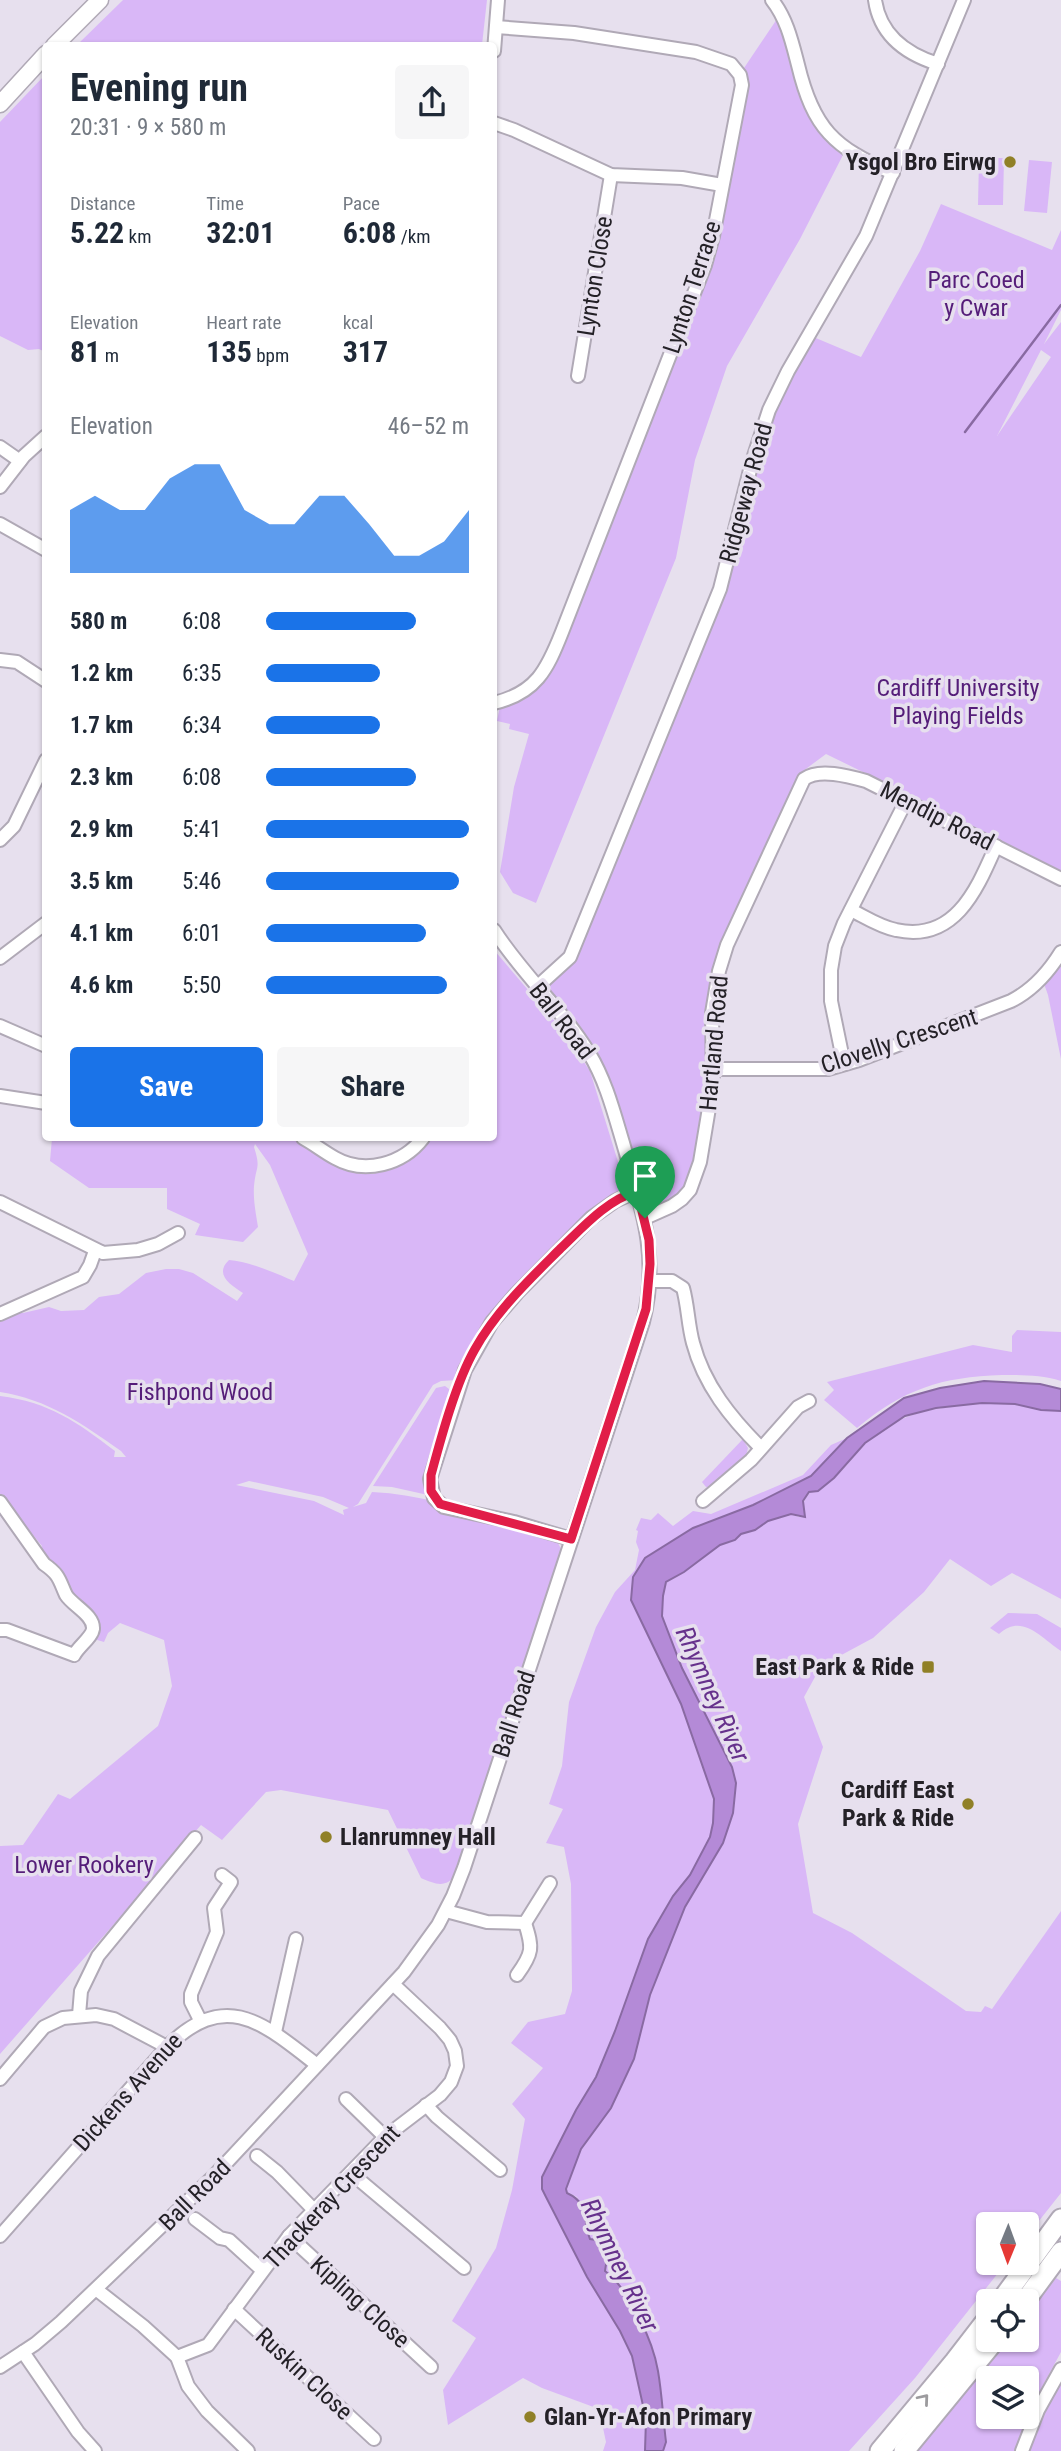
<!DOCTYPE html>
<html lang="en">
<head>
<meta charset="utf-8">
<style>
  body { margin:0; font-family:"Roboto Condensed",sans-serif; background:#f6f6f7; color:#1f2937; height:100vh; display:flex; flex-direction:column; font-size:26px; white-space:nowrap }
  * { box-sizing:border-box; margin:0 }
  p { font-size:23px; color:#747a83 }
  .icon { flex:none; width:38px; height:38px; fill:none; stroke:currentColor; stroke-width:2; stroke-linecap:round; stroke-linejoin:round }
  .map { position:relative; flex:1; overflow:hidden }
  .sheet { position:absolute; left:42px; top:42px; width:455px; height:1099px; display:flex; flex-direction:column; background:#fff; border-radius:7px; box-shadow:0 2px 5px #0004 }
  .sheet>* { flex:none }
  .needle { width:46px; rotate:181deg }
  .tools { position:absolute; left:976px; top:2212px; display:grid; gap:14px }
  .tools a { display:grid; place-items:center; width:63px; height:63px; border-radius:7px; background:#fff; box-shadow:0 2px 5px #0004; font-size:35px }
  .pin { position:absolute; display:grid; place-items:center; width:60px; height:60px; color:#fff; margin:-72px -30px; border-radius:50% 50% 50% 0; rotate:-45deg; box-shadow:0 0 7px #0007 }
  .pin .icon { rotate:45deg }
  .round { display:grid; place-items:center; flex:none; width:74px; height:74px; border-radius:7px; background:#f6f6f7 }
  .summary { display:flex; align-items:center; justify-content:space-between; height:119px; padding:0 28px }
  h1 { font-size:38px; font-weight:700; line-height:52px }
  .metrics { display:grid; grid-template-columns:repeat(3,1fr); gap:10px; height:119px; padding:7px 28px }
  .metrics div { display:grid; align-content:center }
  .metrics b { font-size:30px; font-weight:700 }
  .metrics small { font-size:19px; font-weight:400 }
  .metrics p { font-size:19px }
  .chart { height:196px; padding:14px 28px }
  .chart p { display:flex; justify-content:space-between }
  .chart svg { width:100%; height:126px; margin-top:7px; fill:#1a73e8; opacity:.7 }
  .primary-button { display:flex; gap:14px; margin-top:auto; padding:14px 28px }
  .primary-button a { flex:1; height:80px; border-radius:7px; background:#1a73e8; color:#fff; font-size:28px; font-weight:700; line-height:80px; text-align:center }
  .primary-button a+a { background:#f6f6f7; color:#1f2937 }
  ul { padding:0 28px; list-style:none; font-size:23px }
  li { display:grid; grid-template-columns:112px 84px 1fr; align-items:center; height:52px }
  li i { height:18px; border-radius:9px; background:#1a73e8 }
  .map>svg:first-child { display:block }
  .green { fill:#d9b7f7; fill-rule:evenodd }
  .water { fill:#b48ad7; stroke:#896aa2; stroke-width:2 }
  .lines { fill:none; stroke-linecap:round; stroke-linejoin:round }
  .stream { stroke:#896aa2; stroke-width:2.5 }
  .minor-casing { stroke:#b0a9b6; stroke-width:16 }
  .major-casing { stroke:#b0a9b6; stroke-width:19 }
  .highway-casing { stroke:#b0a9b6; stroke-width:23 }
  .minor { stroke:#fff; stroke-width:12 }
  .major { stroke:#fff; stroke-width:16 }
  .highway { stroke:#fff; stroke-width:19 }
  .oneway { stroke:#9c9b9e }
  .route-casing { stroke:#fff; stroke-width:14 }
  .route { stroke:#e11d48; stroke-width:9 }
  .poi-dot { fill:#908027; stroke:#e7e0ee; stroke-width:2.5 }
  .labels { text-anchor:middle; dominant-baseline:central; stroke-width:7; stroke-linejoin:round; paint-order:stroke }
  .poi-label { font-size:24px; font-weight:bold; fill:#242127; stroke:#e7e0ee; text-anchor:end }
  .street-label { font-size:24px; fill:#242127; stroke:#e7e0ee }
  .park-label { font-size:24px; fill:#551d79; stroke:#e7e0ee }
  .water-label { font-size:26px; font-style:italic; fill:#66318c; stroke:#e7e0ee }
</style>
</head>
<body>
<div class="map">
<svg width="1061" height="2451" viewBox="0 0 1061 2451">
  <rect width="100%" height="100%" fill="#e7e0ee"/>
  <g class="green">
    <path d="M123 0H487L482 45H77Z"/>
    <path d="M777 19 797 79 844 153 800 239 727 366 695 460 676 558 536 903 513 893 500 872 514 787 529 734 509 729 510 724 497 721 500 706 536 686 708 268 742 71Z"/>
    <path d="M45 75V352L39 349 28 350 0 336V122Z"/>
    <path d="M979 158H1004L1003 205H978Z"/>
    <path d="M1029 160 1052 162 1047 213 1024 211Z"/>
    <path d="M941 204 1052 250 1061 230V310L1044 344 1061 322V874L964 824 959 819 826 754 799 774 724 944 707 1099 691 1175 678 1195 668 1203 656 1207 645 1199 606 1071 587 1039 549 992C549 978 561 972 571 963L724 591 756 464 773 412 811 336 861 357 920 251ZM1041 350 1051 357 997 436Z"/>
    <path d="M494 950 563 1031 590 1071 623 1178 619 1193 521 1281 457 1380 441 1381 433 1385 358 1504 353 1507 366 1503 372 1492C435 1495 498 1520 557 1541L561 1549 456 1874C446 1889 435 1884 421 1878L388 1810 281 1790 266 1792 222 1840 201 1825 0 2054V1846L23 1845 58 1794 70 1799 158 1726 172 1686 164 1640 120 1623 108 1633 104 1642 94 1639 71 1596 69 1586 47 1557 43 1556 40 1553 42 1546 0 1495V1396C49 1402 77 1422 115 1451L114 1457H126L121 1451C83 1424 47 1399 0 1392V1318L13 1313H23L49 1307 61 1311 84 1310 99 1297 119 1294 146 1273 166 1269H179L193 1273 237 1301 243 1293C230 1285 214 1274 229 1260 248 1261 275 1273 294 1281L308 1254 270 1165 255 1144 254 1147C261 1169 256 1165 254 1186 253 1200 256 1214 258 1227L243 1242 195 1235 200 1224 167 1209V1188H89L50 1161 52 1138H297L345 1166 373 1174 408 1160 426 1144 430 1138H494ZM249 1481 323 1497 349 1508 343 1510 344 1515 314 1501 236 1485Z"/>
    <path d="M1061 958V1059L1048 995 1043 981Z"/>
    <path d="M1017 1330 1061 1332V1381C1041 1375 1023 1375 1002 1375 941 1377 904 1389 857 1428L824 1400 834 1390 827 1382 973 1345 1012 1352V1336Z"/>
    <path d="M445 1386 453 1392 428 1495 392 1487 373 1486 436 1388Z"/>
    <path d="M982 1403 1015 1404 1041 1410 1061 1411V1599L1012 1573 991 1586 950 1559 924 1592 873 1638 821 1666 804 1697 823 1747 798 1824 813 1913 852 1933 966 2011 981 2012 985 2006 992 2009 1061 1911V2193L1027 2236V2224H989V2263H1006L915 2378 849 2451H663L666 2442C663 2418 662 2394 658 2371 653 2342 629 2288 605 2271L608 2251 590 2239 587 2232V2217L577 2197 567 2192 566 2189 581 2149 611 2108 634 2059 650 1995 685 1907 723 1843 732 1767 682 1668 662 1616 663 1596 666 1582 684 1572 720 1545 731 1542 741 1534 755 1530 768 1521 791 1514 799 1517C807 1484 818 1490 841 1471 850 1463 857 1451 866 1443 907 1408 932 1410 982 1403Z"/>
    <path d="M847 1438 811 1476 753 1505 693 1528 645 1558 663 1662 681 1704 714 1799 713 1823 710 1837 690 1875 673 1896 648 1939 615 2031 596 2077 563 2136 542 2189 587 2277 620 2331 632 2356 646 2419 645 2451H603L606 2442 599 2409 542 2388 523 2378 448 2425 443 2390 476 2338 452 2321 496 2248 512 2190 525 2119 512 2104 543 2068 511 2043 528 2022 565 2014 572 1991 571 1884 564 1847 546 1843 563 1809 549 1804 562 1766 569 1702 596 1627 615 1592 635 1570 639 1550 636 1542 638 1531 636 1530 641 1518 651 1520 658 1513 673 1526 693 1511 711 1514 803 1475 831 1445Z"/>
    <path d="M743 1439 748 1448 746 1456 709 1487H706L702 1482Z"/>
    <path d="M1008 1613 1037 1614 1061 1628V1651C1040 1637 1022 1613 999 1634L990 1628Z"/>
    <path d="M1056 2278 1061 2281V2352L1036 2398 1014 2451H915L1007 2340H1027V2314ZM989 2378H1027V2417H989Z"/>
    <path d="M1061 2380V2451H1026L1038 2413Z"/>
  </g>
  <path class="water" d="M984 1381 1040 1384 1061 1389V1411L1041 1410 1015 1404 982 1403 936 1408 905 1416 865 1443 834 1478 818 1491 809 1492 803 1501 805 1517 791 1514 768 1521 755 1530 741 1534 735 1540 720 1545 684 1572 666 1582 663 1596 662 1616 682 1668 732 1767 736 1783 733 1813 723 1843 685 1907 650 1995 634 2059 611 2108 581 2149 566 2189 567 2193C591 2204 582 2220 590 2239L603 2241 608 2251 605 2271C629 2289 653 2341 658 2371 662 2394 663 2418 666 2442L663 2451H645L646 2419 632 2356 620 2331 587 2277 546 2197 542 2189V2177L576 2110 596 2077 615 2031 648 1939 673 1896 690 1875 710 1837 713 1823 714 1799 681 1704 631 1600 633 1577 645 1558 693 1528 753 1505 811 1476 847 1438 904 1398 940 1388Z"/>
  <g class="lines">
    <path class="stream" d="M965 432 1061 305"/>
    <defs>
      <g id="minor">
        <path d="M772 0C787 19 792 42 798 65 813 128 834 148 893 173"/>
        <path d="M875 0C880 35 906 54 938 64"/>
        <path d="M494 51 498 0"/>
        <path d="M494 123 514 130 611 175 682 178 722 185"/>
        <path d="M578 376 611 175"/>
        <path d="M0 447 20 461"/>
        <path d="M0 487 24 456 46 436"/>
        <path d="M0 524 46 550"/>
        <path d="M0 660 17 662 46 681"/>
        <path d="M494 703C536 693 547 670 562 632L705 265 713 236 742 85 740 75 731 64 696 52 574 33 496 27"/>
        <path d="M0 840 14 826 46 760"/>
        <path d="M851 910C865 917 880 927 896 930 955 943 977 889 996 846"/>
        <path d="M0 958 46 923"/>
        <path d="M537 987 570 957 720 589 752 462 769 410 788 371 866 236 964 0"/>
        <path d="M0 1026 46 1046"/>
        <path d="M844 1064 831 1001V970L835 946 844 923 906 801"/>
        <path d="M713 1069H828L859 1060 1011 1001C1033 990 1048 973 1061 952"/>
        <path d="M0 1096 46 1103"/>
        <path d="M303 1138C314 1144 324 1152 335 1158 365 1175 403 1164 423 1138"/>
        <path d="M0 1202 103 1253 138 1250 158 1244 178 1233"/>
        <path d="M645 1218 672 1206 682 1199 690 1190 700 1162 713 1084 712 1013 719 971 727 945 804 779C819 768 848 776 866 781L1061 879"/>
        <path d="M650 1281H672L683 1288C688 1306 688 1325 693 1343 704 1385 731 1418 761 1448"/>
        <path d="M0 1314 83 1277 90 1265 95 1251"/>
        <path d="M703 1501 751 1460 798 1407 809 1401"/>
        <path d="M0 1502 44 1564C60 1575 59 1580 66 1595 73 1606 94 1615 93 1629 92 1637 79 1646 74 1655L7 1630H0"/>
        <path d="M571 1539 514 1522 444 1507 434 1498 430 1479 465 1370 492 1322 517 1293 591 1218 615 1201 637 1191"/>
        <path d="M446 1911 487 1922 525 1923 550 1883"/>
        <path d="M517 1975C533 1953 533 1948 525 1923"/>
        <path d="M79 2015 81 1991 98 1956 195 1838"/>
        <path d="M200 2020 191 2002V1994L217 1932 214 1908 231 1882 222 1875"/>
        <path d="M275 2032 296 1939"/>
        <path d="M0 2079 44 2027 63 2018 96 2015 114 2019 167 2047"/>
        <path d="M346 2099 385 2137"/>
        <path d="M426 2105 437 2117 500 2170"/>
        <path d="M257 2156 277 2172 314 2210"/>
        <path d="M351 2173 464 2268"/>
        <path d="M195 2219 220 2238 229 2240 262 2270"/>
        <path d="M0 2236 167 2047C226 1988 264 2024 317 2065"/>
        <path d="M289 2236 431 2367"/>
        <path d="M97 2290 143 2326 177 2357 208 2345 289 2236 385 2137 440 2095 451 2082 457 2066 455 2051 450 2040 440 2028 393 1984"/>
        <path d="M234 2309 374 2439"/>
        <path d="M23 2352 78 2432 95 2451"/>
        <path d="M177 2357 188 2386 207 2411 248 2451"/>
        <path d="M0 2367 35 2344 61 2322 214 2176 404 1972 438 1925 453 1896 464 1868 643 1322C660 1256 641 1206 623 1143 614 1113 606 1081 589 1053 562 1009 522 974 494 930"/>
        <path d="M1022 2451 1038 2410 1061 2369"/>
      </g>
      <g id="major">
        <path d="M54 46 100 0"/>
        <path d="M0 104 46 54"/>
      </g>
      <g id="highway">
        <path d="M1001 2301 1061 2219"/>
        <path d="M1025 2301 1061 2252"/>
        <path d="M880 2451 955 2361 989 2317"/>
        <path d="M904 2451 995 2340"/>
      </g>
    </defs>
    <use href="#minor" class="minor-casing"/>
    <use href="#major" class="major-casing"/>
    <use href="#highway" class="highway-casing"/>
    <use href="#minor" class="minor"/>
    <use href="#major" class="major"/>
    <use href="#highway" class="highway"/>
  </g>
  <defs><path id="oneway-chevron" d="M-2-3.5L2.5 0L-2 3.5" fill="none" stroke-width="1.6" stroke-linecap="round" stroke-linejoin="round" transform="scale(1.75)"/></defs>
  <use class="oneway" href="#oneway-chevron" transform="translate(924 2399) rotate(-50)"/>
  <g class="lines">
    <defs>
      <path id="route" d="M637 1191 649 1240 650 1264 646 1309 571 1539 440 1504 431 1491V1475C441 1438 456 1382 475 1349 497 1310 530 1279 561 1248 584 1226 606 1201 637 1191Z"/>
    </defs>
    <use href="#route" class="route-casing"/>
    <use href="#route" class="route"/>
  </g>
  <g class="poi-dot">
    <circle cx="1010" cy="162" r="7"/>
    <rect x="921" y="1660" width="14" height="14" rx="3.5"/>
    <circle cx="968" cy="1804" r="7"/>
    <circle cx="326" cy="1837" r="7"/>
    <circle cx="530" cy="2417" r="7"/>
  </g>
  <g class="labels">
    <g class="poi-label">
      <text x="996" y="162">Ysgol Bro Eirwg</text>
      <text x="914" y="1667">East Park &amp; Ride</text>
      <text x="954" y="1790">Cardiff East<tspan x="954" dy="28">Park &amp; Ride</tspan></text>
      <text x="340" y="1837" text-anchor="start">Llanrumney Hall</text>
      <text x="544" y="2417" text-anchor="start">Glan-Yr-Afon Primary</text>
    </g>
    <g class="street-label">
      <text transform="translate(595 276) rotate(-81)">Lynton Close</text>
      <text transform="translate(692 287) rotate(-72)">Lynton Terrace</text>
      <text transform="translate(746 493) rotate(-75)">Ridgeway Road</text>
      <text transform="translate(937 816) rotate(27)">Mendip Road</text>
      <text transform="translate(562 1021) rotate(52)">Ball Road</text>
      <text transform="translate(899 1041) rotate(-18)">Clovelly Crescent</text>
      <text transform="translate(714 1043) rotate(-85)">Hartland Road</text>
      <text transform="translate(514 1714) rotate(-72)">Ball Road</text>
      <text transform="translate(128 2092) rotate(-48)">Dickens Avenue</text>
      <text transform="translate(195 2195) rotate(-45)">Ball Road</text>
      <text transform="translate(332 2197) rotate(-47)">Thackeray Crescent</text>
      <text transform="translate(360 2302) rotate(42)">Kipling Close</text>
      <text transform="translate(304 2374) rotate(43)">Ruskin Close</text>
    </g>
    <g class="park-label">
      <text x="976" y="280">Parc Coed<tspan x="976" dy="28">y Cwar</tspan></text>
      <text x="958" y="688">Cardiff University<tspan x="958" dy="28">Playing Fields</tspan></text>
      <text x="200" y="1392">Fishpond Wood</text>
      <text x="84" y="1865">Lower Rookery</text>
    </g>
    <g class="water-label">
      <text transform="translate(713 1694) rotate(66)">Rhymney River</text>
      <text transform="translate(620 2265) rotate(64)">Rhymney River</text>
    </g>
  </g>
</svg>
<div class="tools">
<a><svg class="needle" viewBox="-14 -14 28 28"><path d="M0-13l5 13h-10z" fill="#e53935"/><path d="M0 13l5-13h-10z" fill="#747a83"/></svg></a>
<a><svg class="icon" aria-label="locate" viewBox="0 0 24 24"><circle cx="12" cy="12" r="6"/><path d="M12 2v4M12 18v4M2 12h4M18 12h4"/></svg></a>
<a><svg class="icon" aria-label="layers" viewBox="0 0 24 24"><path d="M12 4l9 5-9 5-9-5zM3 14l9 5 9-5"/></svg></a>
</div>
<div class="pin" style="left:645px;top:1218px;background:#1e9e55"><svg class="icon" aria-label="arrive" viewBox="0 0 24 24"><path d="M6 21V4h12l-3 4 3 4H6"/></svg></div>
<section class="sheet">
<div class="summary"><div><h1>Evening run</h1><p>20:31 · 9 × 580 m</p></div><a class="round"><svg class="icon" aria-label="share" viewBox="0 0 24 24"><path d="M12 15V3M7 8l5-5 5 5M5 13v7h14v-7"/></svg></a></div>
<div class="metrics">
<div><p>Distance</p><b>5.22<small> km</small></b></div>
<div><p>Time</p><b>32:01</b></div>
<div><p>Pace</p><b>6:08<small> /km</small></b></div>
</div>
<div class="metrics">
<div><p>Elevation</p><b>81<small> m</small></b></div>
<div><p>Heart rate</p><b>135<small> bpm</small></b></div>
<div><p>kcal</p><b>317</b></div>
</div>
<div class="chart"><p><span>Elevation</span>46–52 m</p>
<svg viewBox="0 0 160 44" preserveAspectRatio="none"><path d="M0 44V22L10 17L20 22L30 22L40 11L50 6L60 6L70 22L80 27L90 27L100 17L110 17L120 27L130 38L140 38L150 33L160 22V44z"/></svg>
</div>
<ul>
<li><b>580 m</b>6:08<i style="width:74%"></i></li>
<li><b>1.2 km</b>6:35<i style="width:56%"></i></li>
<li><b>1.7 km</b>6:34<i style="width:56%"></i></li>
<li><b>2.3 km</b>6:08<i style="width:74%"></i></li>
<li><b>2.9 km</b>5:41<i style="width:100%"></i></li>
<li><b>3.5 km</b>5:46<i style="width:95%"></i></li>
<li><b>4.1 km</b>6:01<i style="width:79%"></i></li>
<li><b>4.6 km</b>5:50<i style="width:89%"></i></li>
</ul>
<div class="primary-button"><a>Save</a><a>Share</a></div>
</section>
</div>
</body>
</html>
